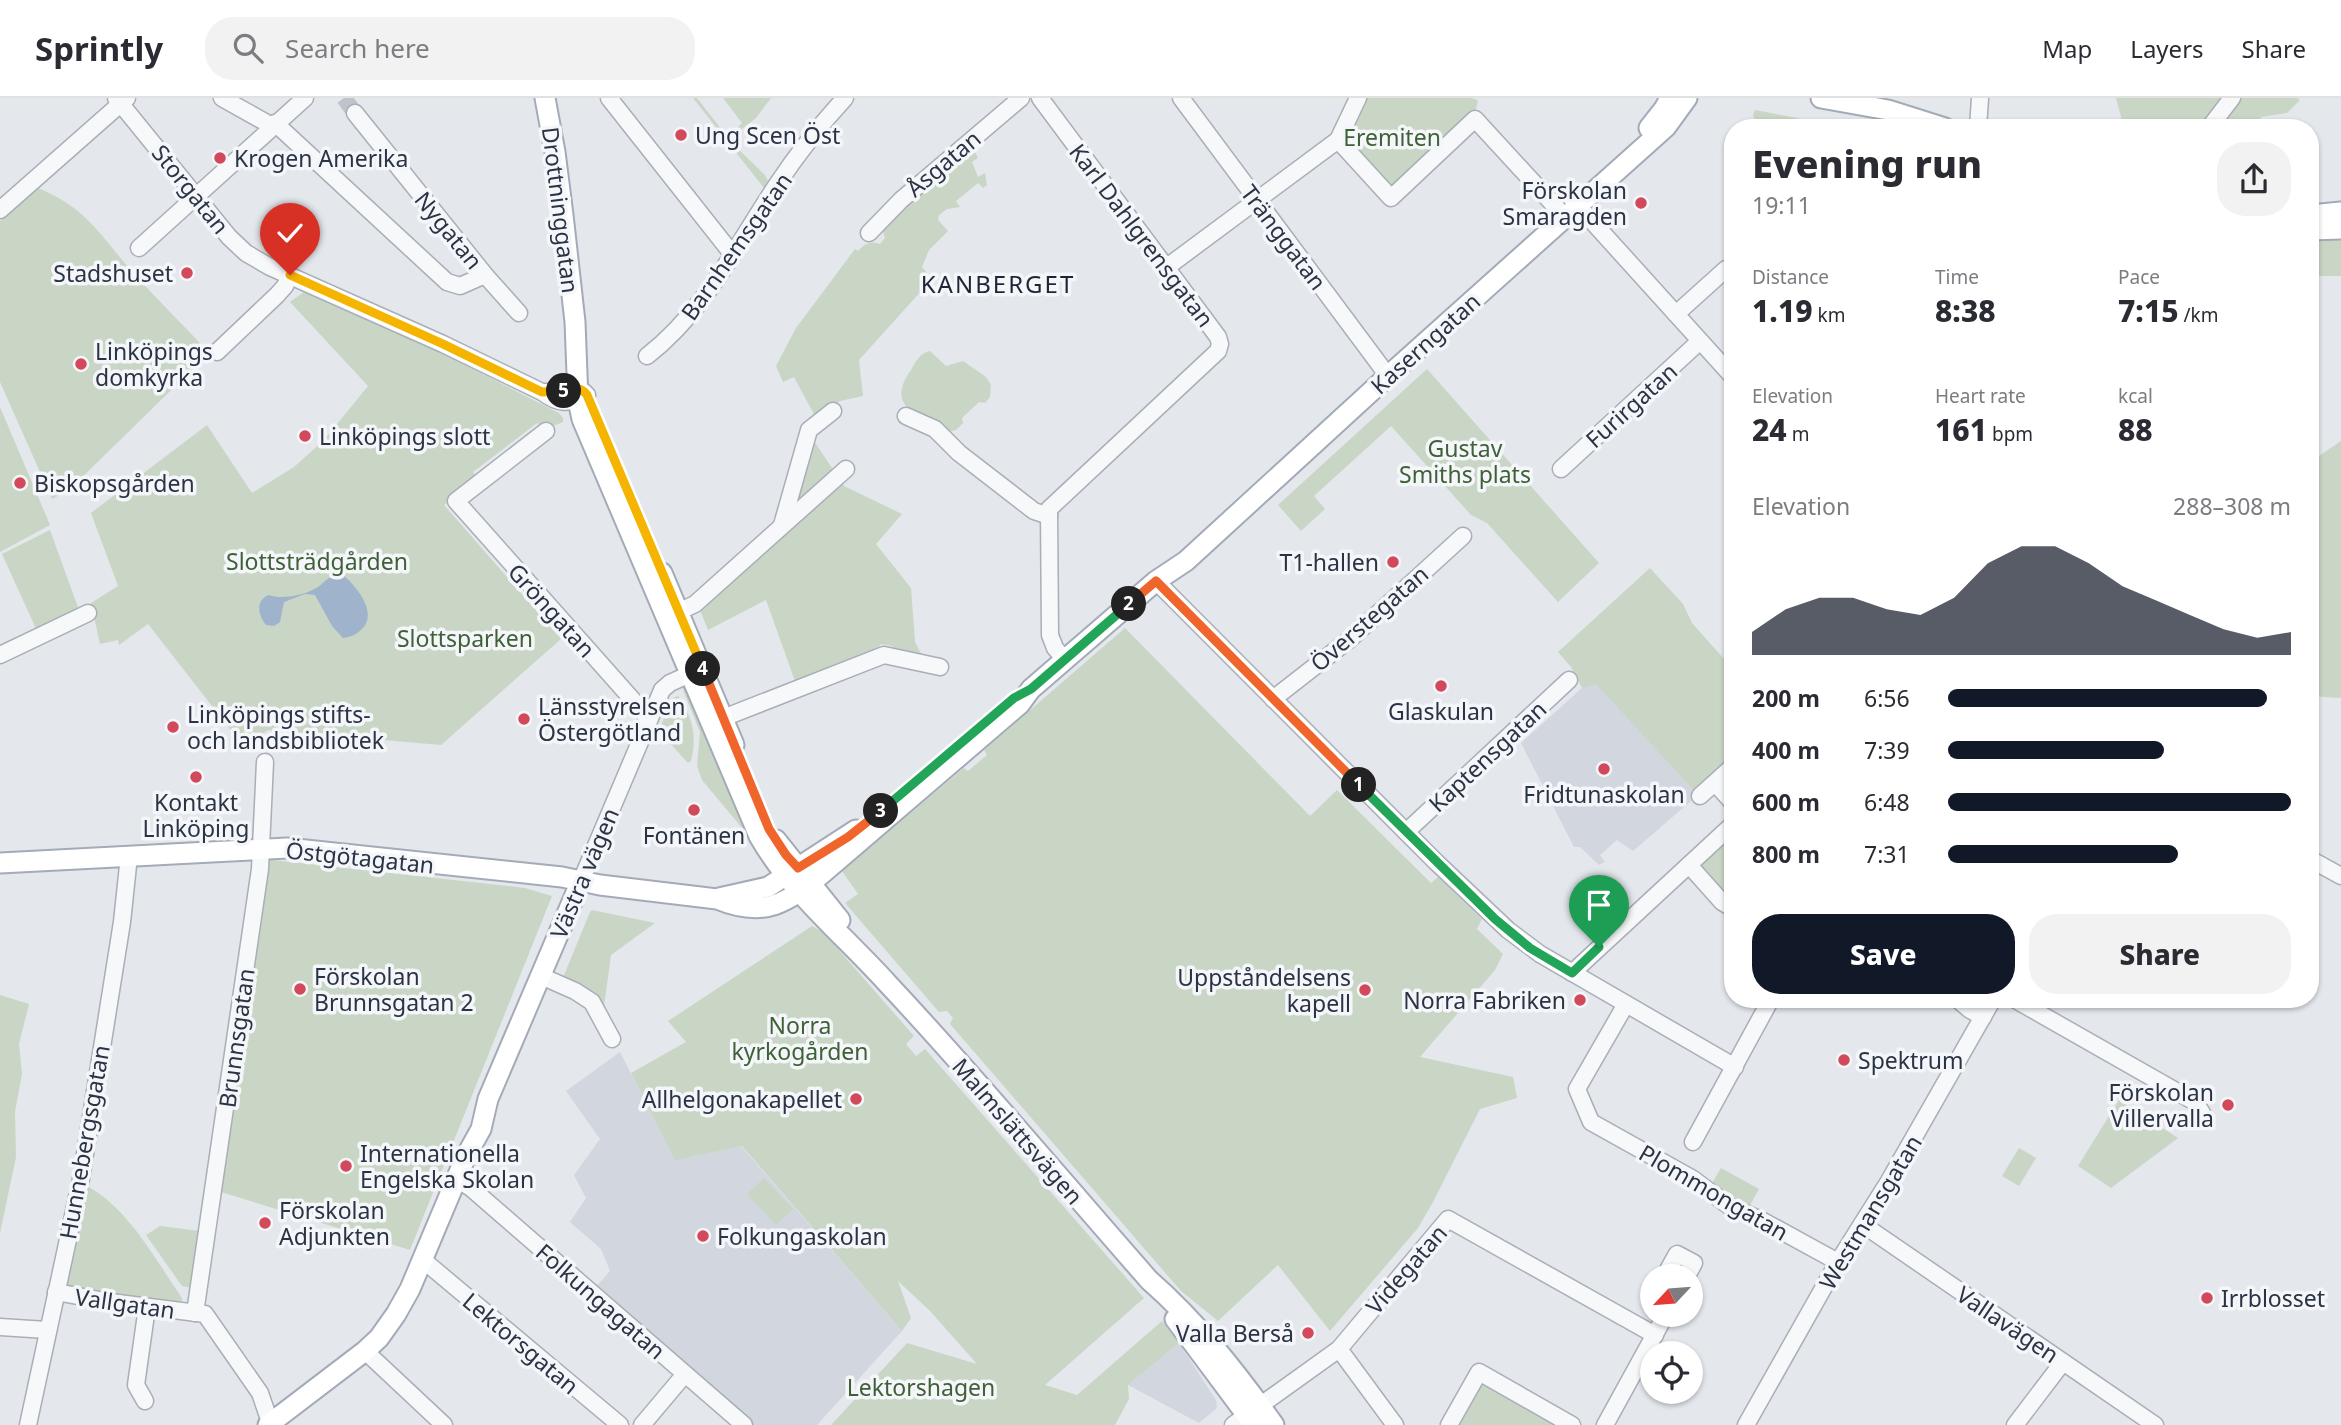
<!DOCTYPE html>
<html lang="en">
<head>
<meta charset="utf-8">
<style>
  body { margin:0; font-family:"Noto Sans",sans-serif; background:#f2f2f3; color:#2b2b33; height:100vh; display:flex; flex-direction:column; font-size:26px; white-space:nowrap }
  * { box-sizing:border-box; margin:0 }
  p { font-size:23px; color:#7c7c81 }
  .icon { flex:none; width:38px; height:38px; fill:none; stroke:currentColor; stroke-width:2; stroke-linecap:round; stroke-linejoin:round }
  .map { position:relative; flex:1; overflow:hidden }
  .details { position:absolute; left:1724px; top:21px; width:595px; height:889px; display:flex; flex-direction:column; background:#fff; border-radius:28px; box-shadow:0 2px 5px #0004 }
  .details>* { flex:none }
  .needle { width:46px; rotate:244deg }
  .fabs { position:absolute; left:1640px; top:1166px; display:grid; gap:14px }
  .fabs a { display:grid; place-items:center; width:63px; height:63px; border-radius:50%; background:#fff; box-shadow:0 2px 5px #0004; font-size:35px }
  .pin { position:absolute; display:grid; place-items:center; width:60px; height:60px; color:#fff; margin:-72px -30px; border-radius:50% 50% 50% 0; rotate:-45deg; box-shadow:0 0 7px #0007 }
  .pin .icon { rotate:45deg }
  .km { position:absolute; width:35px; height:35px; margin:-18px; border-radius:50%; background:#222; color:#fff; font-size:19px; line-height:35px; text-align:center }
  .round { display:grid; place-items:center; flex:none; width:74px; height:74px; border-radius:28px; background:#f2f2f3 }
  .overview { display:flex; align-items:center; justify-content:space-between; height:119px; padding:0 28px }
  h1 { font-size:38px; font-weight:800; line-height:52px }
  .stats { display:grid; grid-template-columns:repeat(3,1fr); gap:10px; height:119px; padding:7px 28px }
  .stats div { display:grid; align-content:center }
  .stats b { font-size:30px; font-weight:800 }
  .stats small { font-size:19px; font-weight:400 }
  .stats p { font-size:19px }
  .chart { height:196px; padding:14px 28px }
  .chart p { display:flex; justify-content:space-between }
  .chart svg { width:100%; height:126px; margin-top:7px; fill:#111827; opacity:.7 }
  .cta { display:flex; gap:14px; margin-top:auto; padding:14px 28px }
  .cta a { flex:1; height:80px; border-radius:28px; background:#111827; color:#fff; font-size:28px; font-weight:800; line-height:80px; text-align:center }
  .cta a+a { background:#f2f2f3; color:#2b2b33 }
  ul { padding:0 28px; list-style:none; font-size:23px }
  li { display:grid; grid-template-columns:112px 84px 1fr; align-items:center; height:52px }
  li i { height:18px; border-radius:9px; background:#111827 }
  header { display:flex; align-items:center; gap:42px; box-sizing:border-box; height:98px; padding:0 35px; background:#fff; border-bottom:2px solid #e1e1e2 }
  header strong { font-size:33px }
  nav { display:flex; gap:38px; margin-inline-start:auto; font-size:24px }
  .search { width:490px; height:63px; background:#f2f2f3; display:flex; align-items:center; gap:18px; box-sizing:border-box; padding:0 24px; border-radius:28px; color:#7c7c81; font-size:26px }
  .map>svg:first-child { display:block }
  .built { fill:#d2d6de }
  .green { fill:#c9d6c5 }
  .water { fill:#9fb4cc }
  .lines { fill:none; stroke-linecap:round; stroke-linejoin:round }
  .minor-tunnel { stroke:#bfc3cb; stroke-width:16; stroke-dasharray:16 8; stroke-linecap:butt }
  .minor-casing { stroke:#a9aeb7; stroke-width:19 }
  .major-casing { stroke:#a3abb8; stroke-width:23 }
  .minor { stroke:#f7f8fa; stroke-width:16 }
  .major { stroke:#fff; stroke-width:19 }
  .split-1-casing { stroke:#fff; stroke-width:14 }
  .split-2-casing { stroke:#fff; stroke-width:14 }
  .split-3-casing { stroke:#fff; stroke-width:14 }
  .split-4-casing { stroke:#fff; stroke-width:14 }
  .split-5-casing { stroke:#fff; stroke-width:14 }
  .split-6-casing { stroke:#fff; stroke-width:14 }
  .split-1 { stroke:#22a559; stroke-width:9 }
  .split-2 { stroke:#f0652b; stroke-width:9 }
  .split-3 { stroke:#22a559; stroke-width:9 }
  .split-4 { stroke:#f0652b; stroke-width:9 }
  .split-5 { stroke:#f5b400; stroke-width:9 }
  .split-6 { stroke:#f5b400; stroke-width:9 }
  .poi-dot { fill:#d1495b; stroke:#f4f6f9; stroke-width:2.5 }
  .labels { text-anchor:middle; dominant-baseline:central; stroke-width:7; stroke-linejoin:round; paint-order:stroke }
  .poi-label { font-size:23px; fill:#2b3445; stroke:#f4f6f9; text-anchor:start }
  .park-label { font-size:23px; fill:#3f6138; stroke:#f4f6f9 }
  .street-label { font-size:23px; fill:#2b3445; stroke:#f4f6f9 }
  .neighbourhood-label { font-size:24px; letter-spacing:2px; fill:#1d2536; stroke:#f4f6f9 }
</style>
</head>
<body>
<header>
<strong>Sprintly</strong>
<div class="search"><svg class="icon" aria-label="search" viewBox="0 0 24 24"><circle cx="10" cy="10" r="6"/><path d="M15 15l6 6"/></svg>Search here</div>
<nav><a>Map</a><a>Layers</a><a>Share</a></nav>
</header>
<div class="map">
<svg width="2341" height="1327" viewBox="0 0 2341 1327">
  <rect width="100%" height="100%" fill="#e4e7ec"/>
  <g class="built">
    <path d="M1596 585 1698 697 1633 753 1617 742 1600 757 1605 764 1599 767 1580 749H1574L1521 645 1582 590Z"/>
    <path d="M620 954 675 1061 741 1048 902 1233 817 1327H754L595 1190 610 1173 601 1151 570 1124 586 1100 574 1077 600 1041 566 993Z"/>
    <path d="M1179 1245 1216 1302 1217 1310 1199 1325 1128 1287Z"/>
  </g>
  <g class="green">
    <path d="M693 0H697L732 45 765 77 768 83 764 90Z"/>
    <path d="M723 0H771L756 20 738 34 736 31 742 25Z"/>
    <path d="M1365 0H1471L1478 2 1475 15 1391 93 1343 41Z"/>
    <path d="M2116 0H2297L2300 2 2287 15 2261 19 2256 30H2124Z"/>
    <path d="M1755 12 1797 20 1821 30H1757L1753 17Z"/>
    <path d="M970 50 974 52 978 60 972 64 978 79 985 75 987 87 983 90 978 85 956 103 960 109 947 111 939 117 938 122 948 133 929 152 922 169 932 181 859 262 863 298 840 303 816 320 794 279 783 284 776 268 796 230 855 151 858 153C865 145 870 143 880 146L885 140 882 131 883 126Z"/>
    <path d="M38 90C81 108 95 129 123 163 150 195 181 224 209 255L69 392 52 401 0 284V123Z"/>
    <path d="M2341 135V178H2310V137Z"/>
    <path d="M304 194 394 231 559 315 563 320V324L548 330 537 325 473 374 477 380 444 407 561 541 441 647 268 632 244 649 148 526 119 547 118 542 100 546 91 505 118 488 91 415 207 327 252 395 294 369 324 342 368 288 290 204Z"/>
    <path d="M930 253 946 268 963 263 986 279 991 287 990 299 985 305 979 304 962 320 963 325 956 332 948 334C920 319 884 309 911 272 916 263 920 255 930 253Z"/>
    <path d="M1427 271 1599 465 1558 504 1487 425 1471 417 1391 328 1314 398 1325 411 1301 433 1278 407Z"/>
    <path d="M0 309 50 427 0 454Z"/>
    <path d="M810 337 844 388 902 416 876 446 911 490 915 544 925 563 899 556 892 548 881 546 872 557 796 586 766 502 708 532 699 509 786 428Z"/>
    <path d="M2341 343V599L2339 600 2310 598V364Z"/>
    <path d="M50 432 80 515 38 535 2 456Z"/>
    <path d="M1650 470 1683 506 1692 525 1732 570V665L1698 697 1596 586 1582 590 1571 569 1558 554Z"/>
    <path d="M1125 530 1310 718 1337 692 1431 785 1438 779 1482 821 1477 831 1503 856 1495 872 1420 959 1513 979 1517 1000 1480 1011 1433 1104 1418 1130 1330 1233 1278 1167 1218 1223 1181 1193 950 926 953 920 947 913 939 914 845 805 858 796 842 773 964 670 968 673 987 657 984 652Z"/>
    <path d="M684 586 758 749 702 682 697 668 700 634 681 587Z"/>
    <path d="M678 598C693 619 697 639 691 663L688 665 659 633 671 601Z"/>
    <path d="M1732 732V810L1692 770Z"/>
    <path d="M264 761 525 790 552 798 410 1152 221 1094Z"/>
    <path d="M592 812 655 825 611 857 604 908 584 892 562 882 590 814Z"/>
    <path d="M812 828 823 834 914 938 906 946 916 958 925 951 1144 1200 1045 1287 1077 1297 1162 1223 1179 1245 1128 1287 1129 1301 1115 1327H831L907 1245 977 1266 930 1213 898 1183 911 1220 902 1233 742 1048 675 1062 631 975 686 944 668 923Z"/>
    <path d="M0 897 29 906 19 946 22 976 15 1014 16 1059 0 1135Z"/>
    <path d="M2119 1002 2178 1040 2111 1090 2078 1068Z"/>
    <path d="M2019 1050 2036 1060 2019 1088 2002 1078Z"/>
    <path d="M1721 1070 1759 1091 1749 1109 1736 1104 1711 1087Z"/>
    <path d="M764 1080 793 1111 776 1127 747 1096Z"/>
    <path d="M89 1089C130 1113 155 1161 182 1200L181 1208 69 1191 67 1186Z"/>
    <path d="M160 1128 200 1133 192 1190 182 1188 146 1137Z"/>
    <path d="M1480 1280 1562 1327H1453Z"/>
  </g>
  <path class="water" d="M342 476C355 487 378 513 363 530 357 536 352 539 343 540L332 528 315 497 305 496 284 504 280 524 274 528 266 527C258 517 255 502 269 497 282 502 306 497 318 489 328 482 327 478 342 476Z"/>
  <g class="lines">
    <path class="minor-tunnel" d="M344 0 355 15"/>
    <defs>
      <g id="minor">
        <path d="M116 0 229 139 246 155 270 169 443 246 542 294C558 306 569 307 587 297 578 285 556 295 542 294"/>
        <path d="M222 0 272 28"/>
        <path d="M609 0 733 157"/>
        <path d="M1040 0 1218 239 1220 246 1218 253 1049 411 1050 537 1055 550 1065 562"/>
        <path d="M1181 0 1388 278"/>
        <path d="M355 15 485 177 519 215"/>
        <path d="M275 25 447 184 460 188 485 177"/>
        <path d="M1978 30 1980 0"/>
        <path d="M2209 30 2232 0"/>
        <path d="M1338 42 1391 100 1475 21 1565 119"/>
        <path d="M1571 100 1732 278"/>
        <path d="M0 112 127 0"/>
        <path d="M869 135 901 102 1021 0"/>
        <path d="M139 150 305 0"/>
        <path d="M1167 169 1338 42 1358 0"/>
        <path d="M1676 216 1726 171"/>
        <path d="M217 254 277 197 285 188 290 177"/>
        <path d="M647 258C705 213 736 148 776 88 796 58 820 27 845 0"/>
        <path d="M906 318 935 331 959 355 1034 413 1049 418"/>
        <path d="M546 333 456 403 639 609 648 621"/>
        <path d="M1561 371 1700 243"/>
        <path d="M782 427 809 332 833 313"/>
        <path d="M1156 483 1436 764 1508 832 1540 856 1735 969"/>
        <path d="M678 514 695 506 846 371"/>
        <path d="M0 557 88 515"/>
        <path d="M1273 601 1350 541 1463 438"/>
        <path d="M723 620 884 557 940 569"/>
        <path d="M1715 685 1732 704"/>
        <path d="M1700 698 1732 669"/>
        <path d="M1406 734 1569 582"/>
        <path d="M2310 761 2341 778"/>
        <path d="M1689 767 1722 804 1732 810"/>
        <path d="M581 783 662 592 670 585 699 572"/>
        <path d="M1572 875 1732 727"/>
        <path d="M541 878 575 893 592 904 612 941"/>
        <path d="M1957 901 1970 912 1983 919"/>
        <path d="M2014 901 2195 1004 2202 1015"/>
        <path d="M1626 906 1577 991 1591 1024 1693 1081 1729 1108 1763 1123 1838 1164"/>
        <path d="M1693 1044 1771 901"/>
        <path d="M456 1081 471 1090 744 1327"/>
        <path d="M1862 1126 2155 1327"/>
        <path d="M423 1162 620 1327"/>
        <path d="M1680 1178 1668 1172 1677 1156 1694 1165 1687 1178"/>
        <path d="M56 1194 110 1204 205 1216 260 1295 271 1327"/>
        <path d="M195 1215 260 771 265 664"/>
        <path d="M0 1229 47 1232"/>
        <path d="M1339 1251 1395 1327"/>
        <path d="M365 1253 444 1327"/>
        <path d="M145 1303 136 1287 147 1209"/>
        <path d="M28 1327 81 1081 122 824 129 758"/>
        <path d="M642 1327 685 1276"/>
        <path d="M1233 1327 1339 1251 1448 1121 1655 1237"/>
        <path d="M1449 1327 1479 1274 1572 1327"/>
        <path d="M1605 1327 1666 1216"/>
        <path d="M1746 1327 1838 1164 1889 1083 1993 901"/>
        <path d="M2015 1327 2063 1264"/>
      </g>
      <g id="major">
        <path d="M545 0 555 54 563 117 575 224 578 302 582 321 759 738C792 796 844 837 888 886 978 982 1062 1083 1149 1182 1197 1224 1237 1275 1274 1327"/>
        <path d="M1821 0 1888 12 1945 30"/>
        <path d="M1649 30 1664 11 1670 0"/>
        <path d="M2310 117 2341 114"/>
        <path d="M2310 132 2341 131"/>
        <path d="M662 475 734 647"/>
        <path d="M776 742 840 822"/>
        <path d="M0 765 287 750 562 779 600 787 717 801C765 821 787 805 823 775L1020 606 1031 591 1156 483 1186 463 1388 278 1666 29 1687 0"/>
        <path d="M719 800 768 789 856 732"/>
        <path d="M1175 1221 1254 1327"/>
        <path d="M268 1327 365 1253 379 1240 396 1216 410 1191 466 1058 481 1031 488 1001 581 783"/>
      </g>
    </defs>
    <use href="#minor" class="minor-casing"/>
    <use href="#major" class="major-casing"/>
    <use href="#minor" class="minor"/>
    <use href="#major" class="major"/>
  </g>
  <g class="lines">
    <defs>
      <path id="split-1" d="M1359 687 1495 821 1530 850 1572 875 1599 849"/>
      <path id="split-2" d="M1129 506 1156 483 1359 687"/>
      <path id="split-3" d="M881 713 1014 600 1031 591 1129 506"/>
      <path id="split-4" d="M703 571 769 731 786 757 798 770 848 739 881 713"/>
      <path id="split-5" d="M564 293C573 291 581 288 587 297L703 571"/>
      <path id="split-6" d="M290 177 443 246 542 294 564 293"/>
    </defs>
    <use href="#split-1" class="split-1-casing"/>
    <use href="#split-2" class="split-2-casing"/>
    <use href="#split-3" class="split-3-casing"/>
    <use href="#split-4" class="split-4-casing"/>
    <use href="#split-5" class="split-5-casing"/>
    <use href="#split-6" class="split-6-casing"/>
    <use href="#split-1" class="split-1"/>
    <use href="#split-2" class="split-2"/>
    <use href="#split-3" class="split-3"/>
    <use href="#split-4" class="split-4"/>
    <use href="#split-5" class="split-5"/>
    <use href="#split-6" class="split-6"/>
  </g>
  <g class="poi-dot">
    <circle cx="681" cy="37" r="7"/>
    <circle cx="220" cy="60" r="7"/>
    <circle cx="1641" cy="105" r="7"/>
    <circle cx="187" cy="175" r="7"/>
    <circle cx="81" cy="266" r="7"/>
    <circle cx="305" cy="338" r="7"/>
    <circle cx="20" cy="385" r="7"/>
    <circle cx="1393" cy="464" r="7"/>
    <circle cx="1441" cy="588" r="7"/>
    <circle cx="524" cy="621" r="7"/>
    <circle cx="173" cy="629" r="7"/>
    <circle cx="1604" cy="671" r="7"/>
    <circle cx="196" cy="679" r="7"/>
    <circle cx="694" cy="712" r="7"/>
    <circle cx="300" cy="891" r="7"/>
    <circle cx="1365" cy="892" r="7"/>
    <circle cx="1580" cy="902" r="7"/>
    <circle cx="1844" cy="962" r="7"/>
    <circle cx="856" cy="1001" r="7"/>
    <circle cx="2228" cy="1007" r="7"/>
    <circle cx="346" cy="1068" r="7"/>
    <circle cx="265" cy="1125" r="7"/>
    <circle cx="703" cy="1138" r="7"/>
    <circle cx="2207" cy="1200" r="7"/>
    <circle cx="1308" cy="1235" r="7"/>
  </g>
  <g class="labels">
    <g class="poi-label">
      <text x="695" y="37">Ung Scen Öst</text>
      <text x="234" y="60">Krogen Amerika</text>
      <text x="1627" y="92" text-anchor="end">Förskolan<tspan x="1627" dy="26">Smaragden</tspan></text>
      <text x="173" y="175" text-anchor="end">Stadshuset</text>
      <text x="95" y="253">Linköpings<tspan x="95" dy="26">domkyrka</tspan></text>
      <text x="319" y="338">Linköpings slott</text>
      <text x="34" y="385">Biskopsgården</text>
      <text x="1379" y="464" text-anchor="end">T1-hallen</text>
      <text x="538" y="608">Länsstyrelsen<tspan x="538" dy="26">Östergötland</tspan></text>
      <text x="1441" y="613" text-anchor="middle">Glaskulan</text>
      <text x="187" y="616">Linköpings stifts-<tspan x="187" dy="26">och landsbibliotek</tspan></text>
      <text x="1604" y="696" text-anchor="middle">Fridtunaskolan</text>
      <text x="196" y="704" text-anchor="middle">Kontakt<tspan x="196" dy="26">Linköping</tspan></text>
      <text x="694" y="737" text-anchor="middle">Fontänen</text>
      <text x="314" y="878">Förskolan<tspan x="314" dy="26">Brunnsgatan 2</tspan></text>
      <text x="1351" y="879" text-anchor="end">Uppståndelsens<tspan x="1351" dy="26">kapell</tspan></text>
      <text x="1566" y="902" text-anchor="end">Norra Fabriken</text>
      <text x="1858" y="962">Spektrum</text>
      <text x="2214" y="994" text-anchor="end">Förskolan<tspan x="2214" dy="26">Villervalla</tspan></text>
      <text x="842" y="1001" text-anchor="end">Allhelgonakapellet</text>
      <text x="360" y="1055">Internationella<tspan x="360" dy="26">Engelska Skolan</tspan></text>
      <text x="279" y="1112">Förskolan<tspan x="279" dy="26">Adjunkten</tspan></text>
      <text x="717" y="1138">Folkungaskolan</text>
      <text x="2221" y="1200">Irrblosset</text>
      <text x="1294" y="1235" text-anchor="end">Valla Berså</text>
    </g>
    <g class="park-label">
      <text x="1392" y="39">Eremiten</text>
      <text x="1465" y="350">Gustav<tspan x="1465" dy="26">Smiths plats</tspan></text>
      <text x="317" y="463">Slottsträdgården</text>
      <text x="465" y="540">Slottsparken</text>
      <text x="800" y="927">Norra<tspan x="800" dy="26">kyrkogården</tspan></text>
      <text x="921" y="1289">Lektorshagen</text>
    </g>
    <g class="street-label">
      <text transform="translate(943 65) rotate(-40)">Åsgatan</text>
      <text transform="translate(191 91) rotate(51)">Storgatan</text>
      <text transform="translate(561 112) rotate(83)">Drottninggatan</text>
      <text transform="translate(449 132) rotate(51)">Nygatan</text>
      <text transform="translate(1142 137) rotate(53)">Karl Dahlgrensgatan</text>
      <text transform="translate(1284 139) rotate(53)">Tränggatan</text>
      <text transform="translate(736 148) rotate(-55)">Barnhemsgatan</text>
      <text transform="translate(1425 245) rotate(-42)">Kaserngatan</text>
      <text transform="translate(1631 307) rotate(-42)">Furirgatan</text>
      <text transform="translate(552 512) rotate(48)">Gröngatan</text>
      <text transform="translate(1369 520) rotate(-41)">Överstegatan</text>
      <text transform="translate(1487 658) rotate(-43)">Kaptensgatan</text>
      <text transform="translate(360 759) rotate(6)">Östgötagatan</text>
      <text transform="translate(584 775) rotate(-67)">Västra vägen</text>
      <text transform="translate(236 940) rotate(-82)">Brunnsgatan</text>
      <text transform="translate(1018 1033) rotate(49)">Malmslättsvägen</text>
      <text transform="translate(84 1044) rotate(-80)">Hunnebergsgatan</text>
      <text transform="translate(1714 1094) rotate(30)">Plommongatan</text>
      <text transform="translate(1870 1114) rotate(-59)">Westmansgatan</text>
      <text transform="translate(1406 1171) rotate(-49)">Videgatan</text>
      <text transform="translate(601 1203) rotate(41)">Folkungagatan</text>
      <text transform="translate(125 1205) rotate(8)">Vallgatan</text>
      <text transform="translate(2008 1226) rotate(34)">Vallavägen</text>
      <text transform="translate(521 1245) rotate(40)">Lektorsgatan</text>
    </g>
    <g class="neighbourhood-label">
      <text x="998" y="185">KANBERGET</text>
    </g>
  </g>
</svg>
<div class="fabs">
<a><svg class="needle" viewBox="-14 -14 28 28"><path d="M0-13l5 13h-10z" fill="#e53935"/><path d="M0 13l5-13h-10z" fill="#7c7c81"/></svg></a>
<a><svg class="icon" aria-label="locate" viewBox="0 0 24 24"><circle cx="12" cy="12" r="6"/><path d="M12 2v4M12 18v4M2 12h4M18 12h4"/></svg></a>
</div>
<div class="pin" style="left:1599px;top:849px;background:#1e9e55"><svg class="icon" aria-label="arrive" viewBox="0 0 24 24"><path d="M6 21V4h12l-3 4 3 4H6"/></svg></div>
<div class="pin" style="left:290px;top:177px;background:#d93025"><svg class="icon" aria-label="check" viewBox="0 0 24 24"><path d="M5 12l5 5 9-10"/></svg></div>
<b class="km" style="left:1359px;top:687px">1</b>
<b class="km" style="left:1129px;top:506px">2</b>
<b class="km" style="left:881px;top:713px">3</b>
<b class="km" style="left:703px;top:571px">4</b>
<b class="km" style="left:564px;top:293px">5</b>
<section class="details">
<div class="overview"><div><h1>Evening run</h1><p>19:11</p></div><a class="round"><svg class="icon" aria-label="share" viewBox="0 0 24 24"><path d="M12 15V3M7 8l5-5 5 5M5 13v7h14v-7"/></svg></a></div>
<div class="stats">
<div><p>Distance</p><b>1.19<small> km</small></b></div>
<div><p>Time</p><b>8:38</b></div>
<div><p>Pace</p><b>7:15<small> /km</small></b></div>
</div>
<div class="stats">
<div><p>Elevation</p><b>24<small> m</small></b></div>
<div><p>Heart rate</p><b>161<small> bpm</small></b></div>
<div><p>kcal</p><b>88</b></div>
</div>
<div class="chart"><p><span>Elevation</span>288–308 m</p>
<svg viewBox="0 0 160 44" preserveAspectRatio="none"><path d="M0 44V36L10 28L20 24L30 24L40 28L50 30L60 24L70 12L80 6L90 6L100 12L110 20L120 25L130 30L140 35L150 38L160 36V44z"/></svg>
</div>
<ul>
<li><b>200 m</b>6:56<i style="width:93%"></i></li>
<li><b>400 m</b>7:39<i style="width:63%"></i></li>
<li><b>600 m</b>6:48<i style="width:100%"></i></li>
<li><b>800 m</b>7:31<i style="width:67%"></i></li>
</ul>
<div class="cta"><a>Save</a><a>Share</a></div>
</section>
</div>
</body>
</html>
